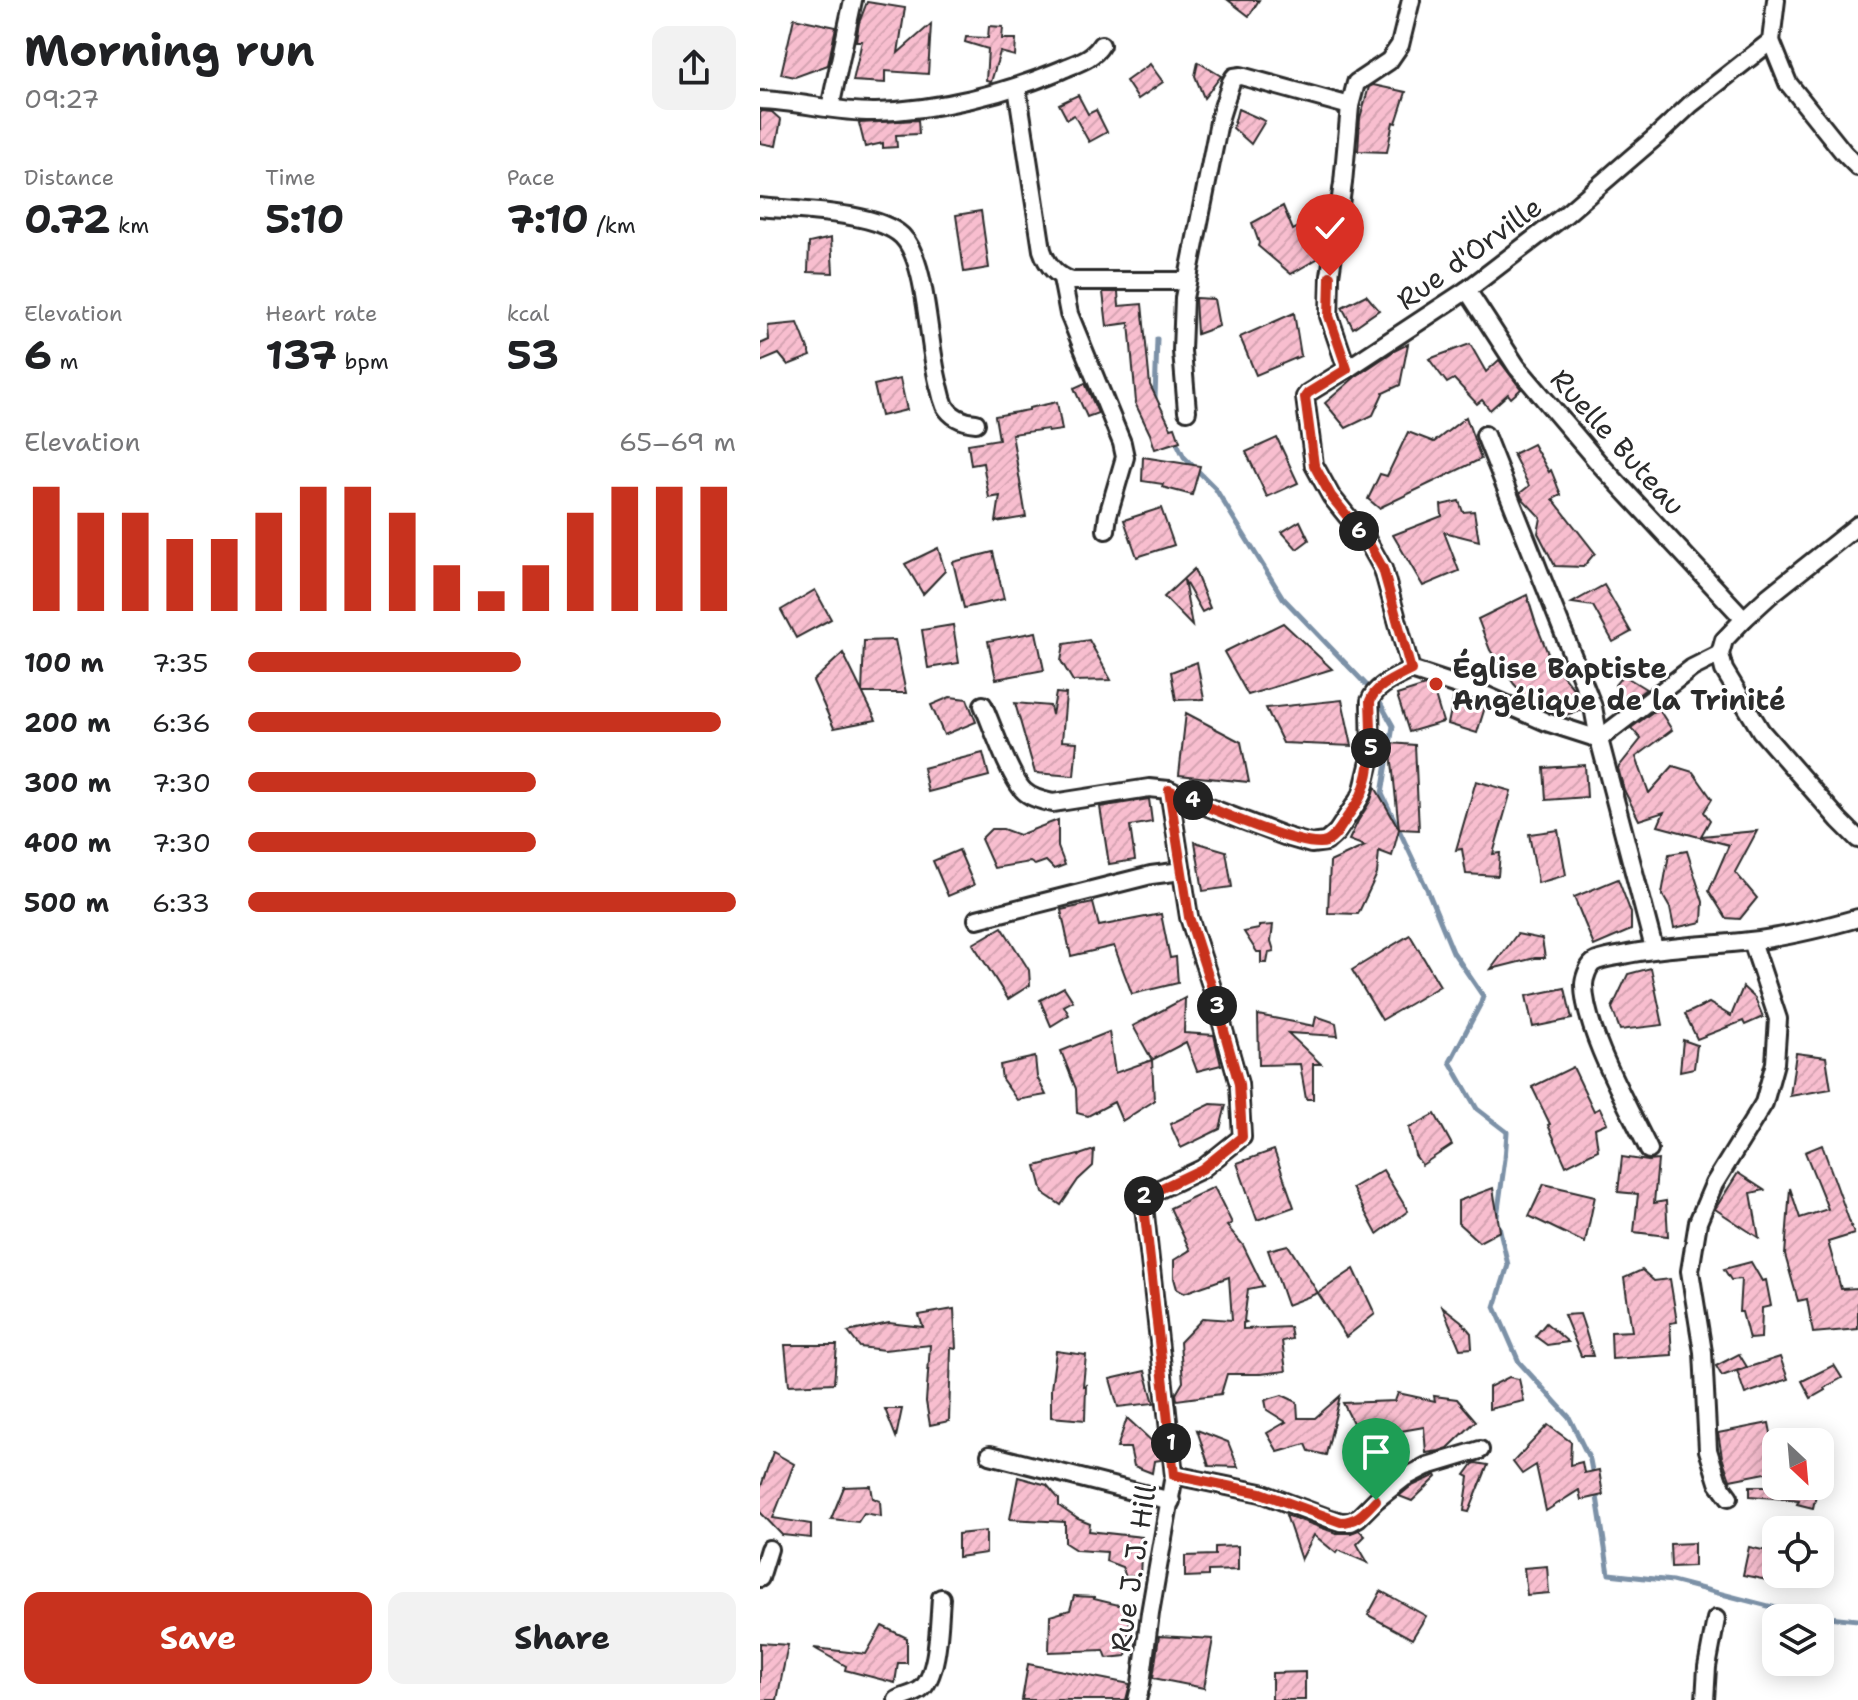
<!DOCTYPE html>
<html lang="en">
<head>
<meta charset="utf-8">
<style>
  body { margin:0; font-family:"Shantell Sans",sans-serif; background:#f2f2f2; color:#202124; height:100vh; display:flex; flex-direction:column; font-size:30px; white-space:nowrap }
  * { box-sizing:border-box; margin:0 }
  p { font-size:26px; color:#757577 }
  .icon { flex:none; width:44px; height:44px; fill:none; stroke:currentColor; stroke-width:2; stroke-linecap:round; stroke-linejoin:round }
  .map { position:relative; flex:1; overflow:hidden }
  .sheet { display:flex; flex-direction:column; background:#fff; width:760px }
  .sheet>* { flex:none }
  .needle { width:52px; rotate:154deg }
  .buttons { position:absolute; left:1002px; top:1428px; display:grid; gap:16px }
  .buttons a { display:grid; place-items:center; width:72px; height:72px; border-radius:16px; background:#fff; box-shadow:0 4px 20px #0003; font-size:40px }
  .pin { position:absolute; display:grid; place-items:center; width:68px; height:68px; color:#fff; margin:-82px -34px; border-radius:50% 50% 50% 0; rotate:-45deg; box-shadow:0 0 8px #0007 }
  .pin .icon { rotate:45deg }
  .km { position:absolute; width:40px; height:40px; margin:-20px; border-radius:50%; background:#222; color:#fff; font-size:22px; line-height:40px; text-align:center }
  .round { display:grid; place-items:center; flex:none; width:84px; height:84px; border-radius:16px; background:#f2f2f2 }
  .head { display:flex; align-items:center; justify-content:space-between; height:136px; padding:0 24px }
  h1 { font-size:44px; font-weight:700; line-height:60px }
  .metrics { display:grid; grid-template-columns:repeat(3,1fr); gap:12px; height:136px; padding:8px 24px }
  .metrics div { display:grid; align-content:center }
  .metrics b { font-size:40px; font-weight:700 }
  .metrics small { font-size:22px; font-weight:400 }
  .metrics p { font-size:22px }
  .chart { height:224px; padding:16px 24px }
  .chart p { display:flex; justify-content:space-between }
  .chart svg { width:100%; height:144px; margin-top:8px; stroke:#c8321e; stroke-width:6 }
  .action { display:flex; gap:16px; margin-top:auto; padding:16px 24px }
  .action a { flex:1; height:92px; border-radius:16px; background:#c8321e; color:#fff; font-size:32px; font-weight:700; line-height:92px; text-align:center }
  .action a+a { background:#f2f2f2; color:#202124 }
  ul { padding:0 24px; list-style:none; font-size:26px }
  li { display:grid; grid-template-columns:128px 96px 1fr; align-items:center; height:60px }
  li i { height:20px; border-radius:10px; background:#c8321e }
  main { display:flex; flex:1; min-height:0 }
  .map>svg:first-child { display:block }
  .lines { fill:none; stroke-linecap:round; stroke-linejoin:round }
  .stream { stroke:#7c91a7; stroke-width:5 }
  .building { fill:url(#building-hatch); stroke:#2b2b2b; stroke-width:2 }
  .minor-casing { stroke:#2b2b2b; stroke-width:22 }
  .minor { stroke:#fff; stroke-width:16 }
  .route-casing { stroke:#fff; stroke-width:16 }
  .route { stroke:#c8321e; stroke-width:10 }
  .poi-dot { fill:#c8321e; stroke:#fff; stroke-width:3 }
  .labels { text-anchor:middle; dominant-baseline:central; stroke-width:6; stroke-linejoin:round; paint-order:stroke }
  .street-label { font-size:28px; fill:#2b2b2b; stroke:#fff }
  .poi-label { font-size:28px; font-weight:bold; fill:#2b2b2b; stroke:#fff; text-anchor:start }
</style>
</head>
<body>
<main>
<section class="sheet">
<div class="head"><div><h1>Morning run</h1><p>09:27</p></div><a class="round"><svg class="icon" aria-label="share" viewBox="0 0 24 24"><path d="M12 15V3M7 8l5-5 5 5M5 13v7h14v-7"/></svg></a></div>
<div class="metrics">
<div><p>Distance</p><b>0.72<small> km</small></b></div>
<div><p>Time</p><b>5:10</b></div>
<div><p>Pace</p><b>7:10<small> /km</small></b></div>
</div>
<div class="metrics">
<div><p>Elevation</p><b>6<small> m</small></b></div>
<div><p>Heart rate</p><b>137<small> bpm</small></b></div>
<div><p>kcal</p><b>53</b></div>
</div>
<div class="chart"><p><span>Elevation</span>65–69 m</p>
<svg viewBox="0 0 160 44" preserveAspectRatio="none"><path d="M5 44V6M15 44V14M25 44V14M35 44V22M45 44V22M55 44V14M65 44V6M75 44V6M85 44V14M95 44V30M105 44V38M115 44V30M125 44V14M135 44V6M145 44V6M155 44V6"/></svg>
</div>
<ul>
<li><b>100 m</b>7:35<i style="width:56%"></i></li>
<li><b>200 m</b>6:36<i style="width:97%"></i></li>
<li><b>300 m</b>7:30<i style="width:59%"></i></li>
<li><b>400 m</b>7:30<i style="width:59%"></i></li>
<li><b>500 m</b>6:33<i style="width:100%"></i></li>
</ul>
<div class="action"><a>Save</a><a>Share</a></div>
</section>
<div class="map">
<svg width="1098" height="1700" viewBox="0 0 1098 1700">
  <defs>
    <pattern id="building-hatch" width="6" height="6" patternUnits="userSpaceOnUse" patternTransform="scale(2)"><rect width="6" height="6" fill="#f8becf"/><path d="M-1 1l2-2M0 6l6-6M5 7l2-2" fill="none" stroke="#d5a3b2"/></pattern>
  </defs>
  <rect width="100%" height="100%" fill="#fff"/>
  <filter id="ink" filterUnits="userSpaceOnUse"><feTurbulence type="fractalNoise" baseFrequency=".0125" numOctaves="2"/><feDisplacementMap in="SourceGraphic" scale="16" xChannelSelector="R" yChannelSelector="G"/><feConvolveMatrix kernelMatrix="1 2 1 2 8 2 1 2 1" color-interpolation-filters="sRGB"/></filter>
  <g filter="url(#ink)">
    <g class="lines">
      <g class="stream">
        <path d="M395 399 397 339"/>
        <path d="M415 439 424 457 455 488 523 598 615 694 633 726 622 794 667 889 693 952 723 996 721 1003 690 1062 717 1109 747 1132 745 1159 737 1217"/>
        <path d="M739 1226 748 1265 735 1307 759 1362 809 1417 830 1460 833 1476"/>
        <path d="M836 1490 849 1574 912 1581 1039 1614 1098 1620"/>
      </g>
    </g>
    <g class="building">
      <path d="M468 0H499L489 16Z"/>
      <path d="M107 2 145 8 138 53 171 24 168 74 125 71V83L93 81 102 41H96L99 23Z"/>
      <path d="M34 18 76 27 68 65 35 77 21 74Z"/>
      <path d="M229 26 243 27 242 39H256L255 56 240 52 231 82 226 81 228 49 205 42 206 37 228 38Z"/>
      <path d="M438 62 461 76 444 98 435 76Z"/>
      <path d="M390 64 403 82 378 99 366 81Z"/>
      <path d="M613 85 646 92 636 123 633 122 627 152 598 151 600 118 609 87Z"/>
      <path d="M318 95 328 114 336 110 347 132 329 142 314 115 307 119 299 104Z"/>
      <path d="M478 109 505 121 491 144 473 128Z"/>
      <path d="M2 111 12 112 21 120 16 146 0 143V113Z"/>
      <path d="M158 120 159 134 136 135 137 147 123 148V143L105 147 99 123Z"/>
      <path d="M523 206 533 230 555 217 564 238 555 240 562 252V256L531 274 498 246 499 243 492 223Z"/>
      <path d="M221 211 229 268 204 272 196 215Z"/>
      <path d="M71 238 73 273 48 272 49 243Z"/>
      <path d="M343 292H358L359 306 382 304 390 385 411 428 415 427 420 441 395 449 390 434 375 403 376 402 369 323 347 326Z"/>
      <path d="M606 295 619 310 593 328 582 307Z"/>
      <path d="M435 298 454 299 459 326 437 334Z"/>
      <path d="M534 313 541 356 496 375 480 337Z"/>
      <path d="M38 323 51 356 28 365 19 354 0 362V344L9 340 8 326Z"/>
      <path d="M648 344 640 385 623 393 613 415 586 428 565 403 595 377 634 351Z"/>
      <path d="M710 344 726 372 739 360 761 389 751 398 748 394 730 410 722 400 717 404 694 379 687 383 669 359Z"/>
      <path d="M140 379 147 410 121 416 114 385Z"/>
      <path d="M325 383 338 413 327 417 314 388Z"/>
      <path d="M297 402 302 430 288 432 287 429 252 434 266 517 236 522 240 496 229 498 223 463 211 465 208 444 239 439 235 416 269 410V408Z"/>
      <path d="M706 417 721 459 619 508 608 499 620 474 627 476 648 432 674 442Z"/>
      <path d="M517 438 538 483 507 497 486 452Z"/>
      <path d="M773 444 789 472 791 470 801 495 793 499 835 553 823 567 795 566 778 533 781 518 762 498 760 493 769 486 753 454Z"/>
      <path d="M383 457 440 466 432 495 402 487 403 484 382 481Z"/>
      <path d="M699 501 703 512 714 511 719 541 684 532 699 571 663 586 633 535 682 516 681 505Z"/>
      <path d="M401 508 414 545 377 557 364 520Z"/>
      <path d="M540 521 549 540 537 549 522 532Z"/>
      <path d="M178 548 185 571 163 594 145 564Z"/>
      <path d="M233 552 244 599 204 608 193 562Z"/>
      <path d="M434 569 450 608 442 612 424 580 432 626 404 597Z"/>
      <path d="M844 585 871 632 853 642 833 606 812 603Z"/>
      <path d="M55 590 71 619 36 638 21 610Z"/>
      <path d="M767 595 776 624 791 661 813 688 822 710 802 716 772 704 754 684 730 650 718 619Z"/>
      <path d="M523 623 572 669 488 695 464 652Z"/>
      <path d="M193 625 199 663 168 668 162 630Z"/>
      <path d="M276 632 284 670 236 679 228 641Z"/>
      <path d="M135 640 146 693H102L104 641Z"/>
      <path d="M329 640 351 680 313 681 301 661 304 644Z"/>
      <path d="M83 653 116 720 74 728 53 681Z"/>
      <path d="M437 662 444 699 416 700 411 672Z"/>
      <path d="M863 675 886 689 863 707 855 685Z"/>
      <path d="M665 686 673 689 683 722 649 732 637 695Z"/>
      <path d="M296 693 306 694 302 741 317 742 314 776 275 773 255 703 290 706 292 715Z"/>
      <path d="M694 696 725 707 717 733 688 724Z"/>
      <path d="M190 697 207 699 216 722 184 735 171 705Z"/>
      <path d="M582 700 592 746 523 743 506 708Z"/>
      <path d="M898 708 912 730 876 757 889 793 913 766 933 772 952 799 944 812 950 820 941 836 997 831 975 872 997 898 980 919 966 918 949 891 969 845 898 826 904 812 879 820 864 790 858 768 881 739 871 728Z"/>
      <path d="M426 713 481 742 489 782 419 775Z"/>
      <path d="M630 743 655 745 659 830 639 829Z"/>
      <path d="M223 753 229 776 168 792 163 768Z"/>
      <path d="M825 765 827 797 786 800 784 768Z"/>
      <path d="M716 781 751 791 733 854 740 853 738 876 706 874 702 849 696 850Z"/>
      <path d="M615 787 639 829 632 856 619 851 617 874 598 914 568 913 570 862 605 846 589 840 598 821 611 800Z"/>
      <path d="M389 799 392 822 370 826 375 860 349 864 340 807Z"/>
      <path d="M298 820V847L305 865 294 869 286 861 275 865 270 862 234 868 221 839 231 829H243L259 835Z"/>
      <path d="M798 830 806 875 778 883 769 834Z"/>
      <path d="M435 842 466 851 472 887 443 891Z"/>
      <path d="M199 850 214 885 188 896 173 861Z"/>
      <path d="M927 851 943 902 942 922 914 928 910 908 902 894 909 854Z"/>
      <path d="M858 879 871 913V930L834 946 814 897Z"/>
      <path d="M333 903 339 926 401 914 410 958 416 957 418 983 372 994 354 946 311 956 301 910Z"/>
      <path d="M513 925 511 941 514 951 509 952 507 963H501V952H497L484 932 499 929V926Z"/>
      <path d="M242 927 269 970 270 985 248 999 213 944Z"/>
      <path d="M757 934 782 939 785 958H775L731 969Z"/>
      <path d="M650 935 680 986 622 1020 592 970Z"/>
      <path d="M891 968 903 1025 860 1030 852 1008 868 974Z"/>
      <path d="M304 987 313 1001 304 1006 309 1015 291 1026 280 1000Z"/>
      <path d="M983 987 995 998 1003 1017 985 1025 983 1021 937 1039 925 1014 949 1003 971 1016Z"/>
      <path d="M805 988 812 1019 773 1027 766 996Z"/>
      <path d="M425 998 424 1033 454 1035 461 1065 437 1071 426 1042 392 1060 373 1026Z"/>
      <path d="M498 1015 554 1026 556 1016 576 1023 578 1036 528 1033 561 1064H553V1099H546L540 1064 499 1065Z"/>
      <path d="M349 1032 355 1073 392 1060 394 1101 362 1121 354 1102 328 1116 317 1113 316 1089 301 1051Z"/>
      <path d="M923 1040 937 1045 934 1068 920 1071Z"/>
      <path d="M1036 1053 1066 1057 1071 1089 1030 1096Z"/>
      <path d="M275 1057 277 1077 286 1095 257 1100 242 1079 240 1065Z"/>
      <path d="M813 1067 834 1111 840 1108 847 1123 835 1128 838 1150 806 1166 788 1125 790 1124 772 1087Z"/>
      <path d="M451 1104 466 1105 460 1129 421 1148 410 1124Z"/>
      <path d="M675 1114 692 1145 662 1165 655 1155 649 1128Z"/>
      <path d="M1062 1145 1094 1234 1068 1242 1081 1289 1098 1288V1329L1053 1333 1047 1299 1038 1301 1025 1255 1030 1188 1040 1218 1068 1209 1045 1152Z"/>
      <path d="M334 1150 333 1166 318 1180 301 1205 283 1193 276 1166 318 1155 320 1157 319 1155Z"/>
      <path d="M514 1150 534 1207 497 1220 477 1163Z"/>
      <path d="M862 1157 888 1161 898 1160 894 1203 906 1201 908 1236 874 1232 878 1194 858 1192Z"/>
      <path d="M623 1170 648 1211 617 1234 592 1188Z"/>
      <path d="M978 1173 1004 1190 991 1193 999 1238 955 1209Z"/>
      <path d="M784 1184 835 1196 825 1243 769 1216Z"/>
      <path d="M454 1187 472 1223 467 1226 483 1245 503 1286 488 1289 484 1321 486 1322 483 1323V1329L530 1327 532 1339 522 1341 526 1371 501 1374H467L461 1394 417 1400 416 1394 423 1382 420 1342 443 1318 472 1320 469 1277 424 1293 417 1289 414 1278V1260L430 1250 410 1208Z"/>
      <path d="M733 1188 740 1231 719 1242 698 1223V1201Z"/>
      <path d="M528 1245 558 1293 527 1305 508 1250Z"/>
      <path d="M991 1262 1002 1281 1006 1280 1011 1306 1002 1308 1001 1338 989 1339 982 1312H979L981 1279 971 1280 964 1269Z"/>
      <path d="M594 1269 615 1314 586 1337 558 1293Z"/>
      <path d="M882 1270 894 1281 910 1279 917 1322 910 1323 912 1355 852 1359 851 1332 872 1331 864 1278Z"/>
      <path d="M682 1306 701 1321 711 1333 712 1348 700 1349Z"/>
      <path d="M194 1309 196 1349 191 1348 189 1421 170 1425 166 1402 170 1345 124 1350 100 1347 88 1332 129 1323 163 1327 159 1315Z"/>
      <path d="M820 1314 825 1329 833 1356H821L804 1315Z"/>
      <path d="M786 1323 808 1342 787 1345 775 1336Z"/>
      <path d="M25 1345H77L74 1383 29 1385Z"/>
      <path d="M296 1351 326 1355 323 1386 326 1385 325 1420 291 1417V1389Z"/>
      <path d="M979 1354 987 1367 962 1376 956 1366Z"/>
      <path d="M1020 1357 1028 1379 985 1394 977 1371Z"/>
      <path d="M1074 1365 1082 1378 1064 1388 1065 1390 1051 1398 1042 1381Z"/>
      <path d="M385 1371 394 1403 358 1407 350 1379Z"/>
      <path d="M749 1377 759 1379 764 1401 729 1409V1387Z"/>
      <path d="M638 1393 675 1401 674 1396 697 1399 716 1421 688 1448 679 1451 666 1453 664 1427 613 1436 607 1451 583 1403 635 1401Z"/>
      <path d="M522 1395 537 1402 538 1418H555L580 1396 566 1455 549 1451 546 1444 518 1452 507 1433 526 1422 507 1410 505 1400Z"/>
      <path d="M125 1409H142L136 1437Z"/>
      <path d="M367 1418 396 1445 401 1460 394 1461 392 1473 374 1466 370 1448H357Z"/>
      <path d="M1009 1423 1016 1459V1471L970 1480 962 1457 958 1433Z"/>
      <path d="M788 1425 811 1442 810 1465 822 1462 824 1473 839 1470 843 1495 821 1500 819 1490 786 1511 776 1465 762 1474 753 1462Z"/>
      <path d="M437 1430 468 1442 478 1467 449 1466Z"/>
      <path d="M13 1452 34 1464 13 1518 51 1524V1538L22 1535 0 1512V1489Z"/>
      <path d="M716 1463 728 1465 709 1512 704 1511 709 1477 705 1475 713 1464Z"/>
      <path d="M676 1475 677 1477 652 1501 639 1496 650 1487Z"/>
      <path d="M258 1477 287 1485 299 1499V1506L318 1519 330 1524 329 1531 382 1537 380 1576 366 1577 362 1567 346 1561 347 1552 316 1550 305 1543V1522L250 1519Z"/>
      <path d="M111 1486 113 1498 120 1501 121 1516 104 1513 98 1522 71 1519 84 1487Z"/>
      <path d="M990 1486H1058L1053 1508 1037 1504 1039 1500 990 1496Z"/>
      <path d="M526 1515 576 1533H591L599 1530 605 1536 597 1544 608 1563 578 1550 576 1553 554 1535 541 1560Z"/>
      <path d="M226 1531V1553L198 1557V1534Z"/>
      <path d="M934 1543V1566L911 1567 910 1544Z"/>
      <path d="M478 1546V1570L448 1571V1576L425 1577V1556L455 1555V1547Z"/>
      <path d="M989 1547 1016 1553V1582L983 1575Z"/>
      <path d="M787 1566 789 1593 767 1595 764 1568Z"/>
      <path d="M621 1591 666 1616 652 1639 608 1615Z"/>
      <path d="M314 1596 334 1597V1599L371 1608 366 1656 347 1658 344 1650 289 1652 290 1616 310 1610Z"/>
      <path d="M122 1626 147 1638V1663H138L135 1683 85 1670 86 1666 54 1648 106 1654Z"/>
      <path d="M399 1636 453 1639 444 1688 393 1678Z"/>
      <path d="M0 1643 28 1645 17 1700H0Z"/>
      <path d="M268 1664 370 1684 366 1700H262Z"/>
      <path d="M545 1672V1700H512V1673Z"/>
    </g>
    <g class="lines">
      <defs>
        <g id="minor">
          <path d="M1011 41 1028 83 1084 153 1098 167"/>
          <path d="M257 87 282 250C287 265 296 276 312 281H427"/>
          <path d="M0 100C39 101 77 113 116 112 178 110 244 94 301 70 316 63 333 59 341 45"/>
          <path d="M70 108 93 0"/>
          <path d="M0 207C36 211 116 211 142 236 169 263 167 349 180 389 181 394 183 401 185 406 192 418 204 422 216 423"/>
          <path d="M302 278 309 314 362 443 365 457 348 515 346 530"/>
          <path d="M707 290 757 367 837 461 984 619"/>
          <path d="M587 369 569 316 570 276 583 183 590 106 596 83 629 61 640 45 651 0"/>
          <path d="M427 411 422 351 424 298 460 117 471 82 474 77 481 76 590 106"/>
          <path d="M725 435 833 707 839 739 894 948"/>
          <path d="M1098 525 1009 596 984 619 964 640 960 654 964 670 1001 731 1079 820 1098 839"/>
          <path d="M651 670 718 692 786 722 839 739 932 668 960 654"/>
          <path d="M223 705C232 725 250 778 264 791 271 798 283 801 293 803L389 788 409 790 448 807 527 837 551 844 566 842 577 832 602 794 611 757 610 701C616 685 636 678 651 670L623 569 608 542 571 496 554 465 545 397 548 393 587 369 707 290 805 215 899 134 931 104 1011 41 1016 0"/>
          <path d="M217 919 391 875 422 871"/>
          <path d="M889 1150C869 1108 824 1030 824 985 824 979 828 967 833 963 841 958 854 957 863 955 905 946 947 946 990 941 1027 937 1063 928 1098 918"/>
          <path d="M230 1455 411 1501"/>
          <path d="M414 1475 501 1493 568 1518 581 1522H591L598 1518 616 1500 644 1478 667 1466 720 1450"/>
          <path d="M969 1497 958 1482 948 1450 943 1352 930 1271 938 1222 954 1184 1004 1103 1015 1063 1018 1019 992 941"/>
          <path d="M0 1578 9 1549"/>
          <path d="M137 1700C144 1696 153 1695 160 1690 179 1677 179 1621 181 1598"/>
          <path d="M377 1700 381 1684 390 1613 414 1475 383 1197 442 1169 482 1137 479 1084 452 988 429 917 409 790"/>
          <path d="M945 1700 947 1667 956 1619"/>
        </g>
      </defs>
      <use href="#minor" class="minor-casing"/>
      <use href="#minor" class="minor"/>
    </g>
  </g>
  <g class="lines" filter="url(#ink)">
    <defs>
      <path id="route" d="M570 276 569 316 587 369 548 393 545 397 554 465 571 496 608 542 623 569 651 670C636 678 616 685 610 701 611 732 614 764 602 793 599 802 591 811 586 819 581 827 574 839 566 842 544 851 434 801 409 790L429 917 452 988 479 1084 482 1137 442 1169 383 1197 414 1475 501 1493 581 1522C598 1522 605 1511 616 1500"/>
    </defs>
    <use href="#route" class="route-casing"/>
    <use href="#route" class="route"/>
  </g>
  <circle class="poi-dot" cx="676" cy="684" r="8"/>
  <g class="labels">
    <g class="street-label">
      <text transform="translate(709 253) rotate(-36)">Rue d'Orville</text>
      <text transform="translate(858 442) rotate(48)">Ruelle Buteau</text>
      <text transform="translate(373 1568) rotate(-81)">Rue J. J. Hill</text>
    </g>
    <g class="poi-label">
      <text x="692" y="668">Église Baptiste<tspan x="692" dy="32">Angélique de la Trinité</tspan></text>
    </g>
  </g>
</svg>
<div class="buttons">
<a><svg class="needle" viewBox="-14 -14 28 28"><path d="M0-13l5 13h-10z" fill="#e53935"/><path d="M0 13l5-13h-10z" fill="#757577"/></svg></a>
<a><svg class="icon" aria-label="locate" viewBox="0 0 24 24"><circle cx="12" cy="12" r="6"/><path d="M12 2v4M12 18v4M2 12h4M18 12h4"/></svg></a>
<a><svg class="icon" aria-label="layers" viewBox="0 0 24 24"><path d="M12 4l9 5-9 5-9-5zM3 14l9 5 9-5"/></svg></a>
</div>
<div class="pin" style="left:616px;top:1500px;background:#1e9e55"><svg class="icon" aria-label="arrive" viewBox="0 0 24 24"><path d="M6 21V4h12l-3 4 3 4H6"/></svg></div>
<div class="pin" style="left:570px;top:276px;background:#d93025"><svg class="icon" aria-label="check" viewBox="0 0 24 24"><path d="M5 12l5 5 9-10"/></svg></div>
<b class="km" style="left:411px;top:1443px">1</b>
<b class="km" style="left:384px;top:1196px">2</b>
<b class="km" style="left:457px;top:1006px">3</b>
<b class="km" style="left:433px;top:800px">4</b>
<b class="km" style="left:611px;top:748px">5</b>
<b class="km" style="left:599px;top:531px">6</b>
</div>
</main>
</body>
</html>
